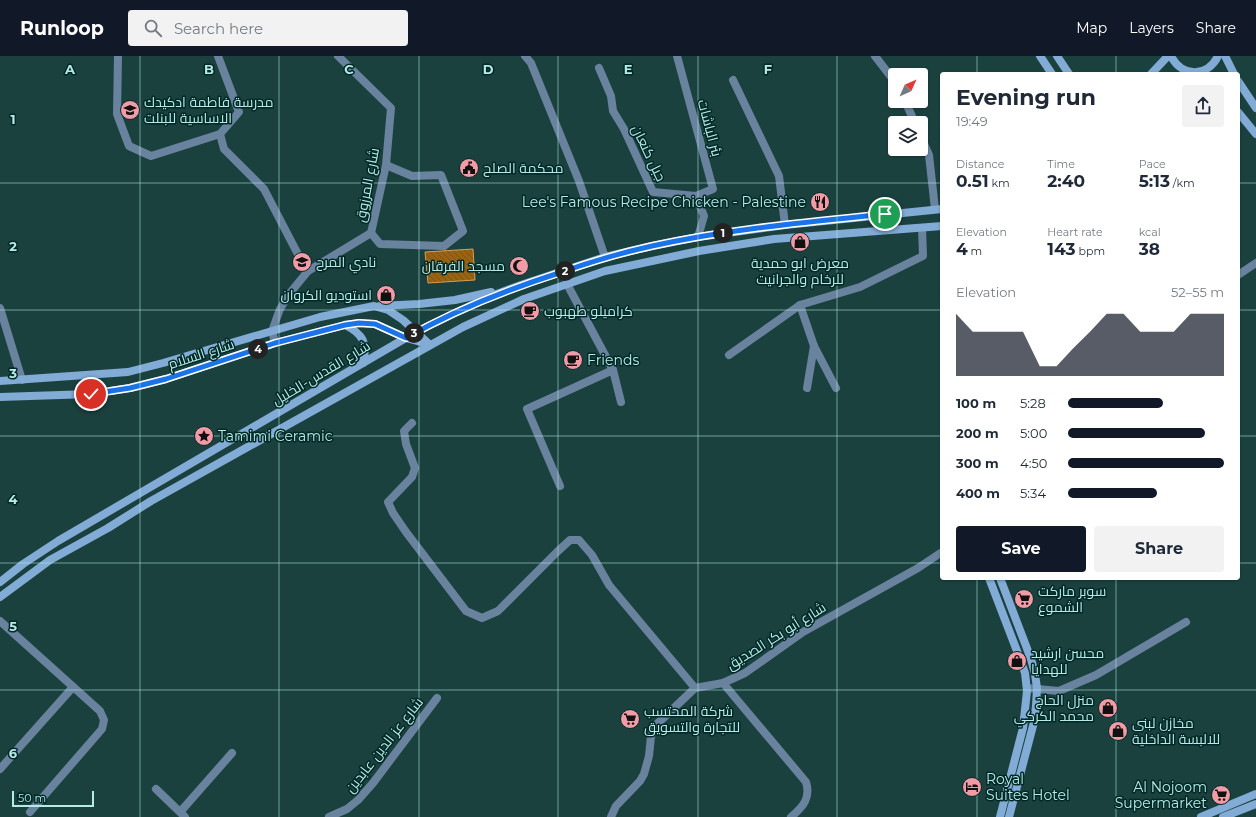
<!DOCTYPE html>
<html lang="en">
<head>
<meta charset="utf-8">
<style>
  body { margin:0; font-family:Montserrat,Cairo,sans-serif; background:#f2f2f3; color:#1f2937; height:100vh; display:flex; flex-direction:column; font-size:15px; white-space:nowrap }
  * { box-sizing:border-box; margin:0 }
  p { font-size:13px; color:#747a83 }
  .icon { flex:none; width:22px; height:22px; fill:none; stroke:currentColor; stroke-width:2; stroke-linecap:round; stroke-linejoin:round }
  .map { position:relative; flex:1; overflow:hidden }
  .details { position:absolute; left:940px; top:16px; width:300px; height:508px; display:flex; flex-direction:column; background:#fff; border-radius:4px; box-shadow:0 1px 3px #0004 }
  .details>* { flex:none }
  .needle { width:26px; rotate:45deg }
  .tools { position:absolute; left:888px; top:12px; display:grid; gap:8px }
  .tools a { display:grid; place-items:center; width:40px; height:40px; border-radius:4px; background:#fff; box-shadow:0 1px 3px #0004; font-size:20px }
  .scale { position:absolute; left:12px; bottom:10px; width:82px; box-sizing:border-box; padding-left:4px; border:2px solid #b5ebe6; border-top:0; font-size:11px; line-height:14px; white-space:nowrap; color:#b5ebe6; -webkit-text-stroke:3px #002826; paint-order:stroke }
  .pin { position:absolute; display:grid; place-items:center; width:34px; height:34px; color:#fff; margin:-17px; border:2px solid #fff; border-radius:50%; box-shadow:0 1px 4px #0007 }
  .km { position:absolute; width:20px; height:20px; margin:-10px; border-radius:50%; background:#222; color:#fff; font-size:11px; line-height:20px; text-align:center }
  .round { display:grid; place-items:center; flex:none; width:42px; height:42px; border-radius:4px; background:#f2f2f3 }
  .head { display:flex; align-items:center; justify-content:space-between; height:68px; padding:0 16px }
  h1 { font-size:22px; font-weight:700; line-height:30px }
  .stats { display:grid; grid-template-columns:repeat(3,1fr); gap:6px; height:68px; padding:4px 16px }
  .stats div { display:grid; align-content:center }
  .stats b { font-size:17px; font-weight:700 }
  .stats small { font-size:11px; font-weight:400 }
  .stats p { font-size:11px }
  .chart { height:112px; padding:8px 16px }
  .chart p { display:flex; justify-content:space-between }
  .chart svg { width:100%; height:72px; margin-top:4px; fill:#111827; opacity:.7 }
  .action { display:flex; gap:8px; margin-top:auto; padding:8px 16px }
  .action a { flex:1; height:46px; border-radius:4px; background:#111827; color:#fff; font-size:16px; font-weight:700; line-height:46px; text-align:center }
  .action a+a { background:#f2f2f3; color:#1f2937 }
  ul { padding:0 16px; list-style:none; font-size:13px }
  li { display:grid; grid-template-columns:64px 48px 1fr; align-items:center; height:30px }
  li i { height:10px; border-radius:5px; background:#111827 }
  header { display:flex; align-items:center; gap:24px; box-sizing:border-box; height:56px; padding:0 20px; background:#111827; color:#fff }
  header strong { font-size:19px }
  nav { display:flex; gap:22px; margin-inline-start:auto; font-size:14px }
  .search { width:280px; height:36px; background:#f2f2f3; display:flex; align-items:center; gap:10px; box-sizing:border-box; padding:0 14px; border-radius:4px; color:#747a83; font-size:15px }
  .map>svg:first-child { display:block }
  .building { fill:url(#building-back-hatch); stroke:#d69d58 }
  .lines { fill:none; stroke-linecap:round; stroke-linejoin:round }
  .street { stroke:#69839e; stroke-width:8 }
  .secondary { stroke:#82abd6; stroke-width:8 }
  .route-casing { stroke:#fff; stroke-width:8 }
  .route { stroke:#1a73e8; stroke-width:5 }
  .grid { fill:none; stroke:#b5ebe6; stroke-width:1; stroke-opacity:0.55 }
  .labels { text-anchor:middle; dominant-baseline:central; stroke-width:3; stroke-linejoin:round; paint-order:stroke }
  .poi-label { font-size:14px; fill:#b5ebe6; stroke:#002826; text-anchor:start }
  .street-label { font-size:14px; fill:#b5ebe6; stroke:#002826 }
  .grid-label { font-size:13px; text-anchor:middle; font-weight:bold; fill:#b5ebe6; stroke:#002826; stroke-width:3; stroke-linejoin:round; paint-order:stroke }
</style>
</head>
<body>
<header>
<strong>Runloop</strong>
<div class="search"><svg class="icon" aria-label="search" viewBox="0 0 24 24"><circle cx="10" cy="10" r="6"/><path d="M15 15l6 6"/></svg>Search here</div>
<nav><a>Map</a><a>Layers</a><a>Share</a></nav>
</header>
<div class="map">
<svg width="1256" height="761" viewBox="0 0 1256 761">
  <defs>
    <pattern id="building-back-hatch" width="6" height="6" patternUnits="userSpaceOnUse"><rect width="6" height="6" fill="#9b630f"/><path d="M-1 5l2 2M0 0l6 6M5-1l2 2" fill="none" stroke="#6e5627"/></pattern>
  </defs>
  <rect width="100%" height="100%" fill="#1b413f"/>
  <path class="building" d="M473 193 475 224 428 227 425 196Z"/>
  <g class="lines">
    <g class="street">
      <path d="M118 0 117 58 129 90 151 100 220 78"/>
      <path d="M218 0 239 56 220 78 224 93 264 133 302 206 308 215"/>
      <path d="M525 0 531 7 579 125 605 201"/>
      <path d="M677 0 713 133 696 140"/>
      <path d="M875 0 895 26"/>
      <path d="M599 12 611 40 613 55 624 73 653 136 696 140 704 160 698 181"/>
      <path d="M733 24 779 120 785 169"/>
      <path d="M905 45 915 67"/>
      <path d="M921 81 929 99 935 153"/>
      <path d="M371 177 380 188 444 190 463 175 441 119 412 120 386 109"/>
      <path d="M1238 219 1256 207"/>
      <path d="M800 249 860 231 923 200 922 172"/>
      <path d="M0 252 22 324"/>
      <path d="M275 287 272 275 280 253 290 237 308 215 371 177 386 109 391 52 338 0"/>
      <path d="M729 299 800 249 814 290 836 332"/>
      <path d="M613 314 621 346"/>
      <path d="M807 332 814 290"/>
      <path d="M412 367 404 375 406 388 415 412 412 421 388 446 393 457 406 476 466 555 482 562 498 555 557 496 570 484H579L592 499 609 529 695 632"/>
      <path d="M560 430 527 353 613 314 567 228"/>
      <path d="M0 565 100 655 104 664 102 673 30 756"/>
      <path d="M723 627 806 726C811 742 803 751 791 761"/>
      <path d="M1027 632 1059 635 1096 619 1186 566"/>
      <path d="M0 713 73 631"/>
      <path d="M156 733 185 761"/>
      <path d="M181 755 232 697"/>
      <path d="M329 761 347 753 358 744 373 727 437 642"/>
      <path d="M611 761 616 750 640 725 644 718 649 700 651 680 657 668 695 632 723 627 745 617 803 576 918 512 942 496"/>
    </g>
    <g class="secondary">
      <path d="M1040 0 1052 18"/>
      <path d="M1057 0 1069 18"/>
      <path d="M1171 0C1182 22 1208 21 1218 0"/>
      <path d="M1225 0 1234 18"/>
      <path d="M1151 18 1168 0"/>
      <path d="M1238 25 1256 52"/>
      <path d="M1238 56 1256 78"/>
      <path d="M380 250 419 248 455 244 491 236"/>
      <path d="M345 269C363 278 368 287 363 307"/>
      <path d="M0 325 128 316 163 307 320 261 374 250 388 254 403 264 430 289"/>
      <path d="M0 341 91 338 130 332 166 323 275 287 345 269 359 267 375 268 406 282 428 288"/>
      <path d="M989 522 1017 595 1025 617 1027 635 1023 672 1000 761"/>
      <path d="M1000 522 1031 603 1035 618 1037 632 1036 650 1034 666 1009 761"/>
      <path d="M0 526 23 508 58 485 416 276 486 242 521 229 605 201 652 190 698 181 785 169 942 153"/>
      <path d="M0 541 50 504 108 472 151 445 463 271 524 243 605 215 699 195 774 183 942 170"/>
      <path d="M1201 761 1256 738"/>
      <path d="M1223 761 1256 748"/>
    </g>
  </g>
  <g class="lines">
    <defs>
      <path id="route" d="M91 338 130 332 166 323 275 287 345 269 359 267 375 268 406 282C455 254 506 234 559 217 590 206 620 197 652 190 729 173 807 166 885 158"/>
    </defs>
    <use href="#route" class="route-casing"/>
    <use href="#route" class="route"/>
  </g>
  <path class="grid" d="M140 0V761M279 0V761M419 0V761M558 0V761M698 0V761M837 0V761M977 0V18M1116 0V18M0 127H942M1238 127H1256M0 254H942M1238 254H1256M0 380H942M1238 380H1256M0 507H942M1238 507H1256M977 522V761M1116 522V761M0 634H1256"/>
  <defs>
    <symbol id="school-disc" viewBox="-11 -11 22 22"><circle r="9.5" fill="#f39aa7" stroke="#002826"/><path d="M0-5L7-2L0 1L-7-2ZM-4 1L0 2.5L4 1V4Q0 6-4 4Z" fill="#111"/></symbol>
    <symbol id="civic-disc" viewBox="-11 -11 22 22"><circle r="9.5" fill="#f39aa7" stroke="#002826"/><path d="M-.6-6.5H3V-4.5H.6V-3L4-1V1h2V6H-6V1h2V-1L-.6-3ZM-1.2 2.5V6h2.4V2.5Z" fill="#111"/></symbol>
    <symbol id="restaurant-disc" viewBox="-11 -11 22 22"><circle r="9.5" fill="#f39aa7" stroke="#002826"/><path d="M-5-6h1v4h1v-4h1v4h1v-4h1v5L-1.5 .5V6h-2V.5L-5-1ZM5-6V6H3V1.5H1.5Q1.5-4 5-6Z" fill="#111"/></symbol>
    <symbol id="shop-disc" viewBox="-11 -11 22 22"><circle r="9.5" fill="#f39aa7" stroke="#002826"/><path d="M-5-2.5h2.3a2.7 3.5 0 0 1 5.4 0H5L5.5 6h-11ZM-1.5-2.5h3a1.5 2.3 0 0 0-3 0Z" fill="#111"/></symbol>
    <symbol id="mosque-disc" viewBox="-11 -11 22 22"><circle r="9.5" fill="#f39aa7" stroke="#002826"/><path d="M3.5-4.9A6 6 0 1 0 3.5 4.9A5 5 0 1 1 3.5-4.9Z" fill="#111"/></symbol>
    <symbol id="cafe-disc" viewBox="-11 -11 22 22"><circle r="9.5" fill="#f39aa7" stroke="#002826"/><path d="M-5.5-4.5H6V0H3Q3 3.5 0 3.5H-2.5Q-5.5 3.5-5.5 0ZM3-3.2v2h1.7v-2ZM-6 4.5H4V6H-6Z" fill="#111"/></symbol>
    <symbol id="sight-disc" viewBox="-11 -11 22 22"><circle r="9.5" fill="#f39aa7" stroke="#002826"/><path d="M0-6L1.8-2.2L6-1.7L2.9 1.2L3.7 5.4L0 3.3L-3.7 5.4L-2.9 1.2L-6-1.7L-1.8-2.2Z" fill="#111"/></symbol>
    <symbol id="supermarket-disc" viewBox="-11 -11 22 22"><circle r="9.5" fill="#f39aa7" stroke="#002826"/><path d="M-6-5.5h2.5l.6 2H6L4.5 2H-2.5L-4.4-4H-6ZM-1.5 3.2a1.3 1.3 0 1 0 .1 0ZM3 3.2a1.3 1.3 0 1 0 .1 0Z" fill="#111"/></symbol>
    <symbol id="hotel-disc" viewBox="-11 -11 22 22"><circle r="9.5" fill="#f39aa7" stroke="#002826"/><path d="M-6-4.5h1.5V1H6V5H4.5V3h-9V5H-6ZM-4 0a1.8 1.8 0 1 1 3.6 0ZM.5 0V-2.5h3Q6-2.5 6 0Z" fill="#111"/></symbol>
  </defs>
  <g fill-rule="evenodd">
    <use href="#school-disc" x="119" y="43" width="22" height="22"/>
    <use href="#civic-disc" x="458" y="101" width="22" height="22"/>
    <use href="#restaurant-disc" x="809" y="135" width="22" height="22"/>
    <use href="#shop-disc" x="789" y="175" width="22" height="22"/>
    <use href="#school-disc" x="291" y="195" width="22" height="22"/>
    <use href="#mosque-disc" x="508" y="199" width="22" height="22"/>
    <use href="#shop-disc" x="375" y="228" width="22" height="22"/>
    <use href="#cafe-disc" x="519" y="244" width="22" height="22"/>
    <use href="#cafe-disc" x="562" y="293" width="22" height="22"/>
    <use href="#sight-disc" x="193" y="369" width="22" height="22"/>
    <use href="#supermarket-disc" x="1013" y="532" width="22" height="22"/>
    <use href="#shop-disc" x="1006" y="594" width="22" height="22"/>
    <use href="#shop-disc" x="1097" y="641" width="22" height="22"/>
    <use href="#supermarket-disc" x="619" y="652" width="22" height="22"/>
    <use href="#shop-disc" x="1107" y="664" width="22" height="22"/>
    <use href="#hotel-disc" x="961" y="720" width="22" height="22"/>
    <use href="#supermarket-disc" x="1210" y="728" width="22" height="22"/>
  </g>
  <g class="labels">
    <g class="poi-label">
      <text x="144" y="46">مدرسة فاطمة ادكيدك<tspan x="144" dy="16">الاساسية للبنلت</tspan></text>
      <text x="483" y="112">محكمة الصلح</text>
      <text x="806" y="146" text-anchor="end">Lee's Famous Recipe Chicken - Palestine</text>
      <text x="316" y="206">نادي المرح</text>
      <text x="800" y="207" text-anchor="middle">معرض ابو حمدية<tspan x="800" dy="16">للرخام والجرانيت</tspan></text>
      <text x="505" y="210" text-anchor="end">مسجد الفرقان</text>
      <text x="372" y="239" text-anchor="end">استوديو الكروان</text>
      <text x="544" y="255">كراميلو طهبوب</text>
      <text x="587" y="304">Friends</text>
      <text x="218" y="380">Tamimi Ceramic</text>
      <text x="1038" y="535">سوبر ماركت<tspan x="1038" dy="16">الشموع</tspan></text>
      <text x="1031" y="597">محسن ارشيد<tspan x="1031" dy="16">للهدايا</tspan></text>
      <text x="1094" y="644" text-anchor="end">منزل الحاج<tspan x="1094" dy="16">محمد الكركي</tspan></text>
      <text x="644" y="655">شركة المحتسب<tspan x="644" dy="16">للتجارة والتسويق</tspan></text>
      <text x="1132" y="667">مخازن لبنى<tspan x="1132" dy="16">للالبسة الداخلية</tspan></text>
      <text x="986" y="723">Royal<tspan x="986" dy="16">Suites Hotel</tspan></text>
      <text x="1207" y="731" text-anchor="end">Al Nojoom<tspan x="1207" dy="16">Supermarket</tspan></text>
    </g>
    <g class="street-label">
      <text transform="translate(710 72) rotate(75)">بئر الباشات</text>
      <text transform="translate(649 97) rotate(64)">جبل كنعان</text>
      <text transform="translate(367 129) rotate(-79)">شارع المرزوق</text>
      <text transform="translate(201 298) rotate(-18)">شارع السلام</text>
      <text transform="translate(321 317) rotate(-31)">شارع القدس-الخليل</text>
      <text transform="translate(776 580) rotate(-32)">شارع أبو بكر الصديق</text>
      <text transform="translate(384 689) rotate(-52)">شارع عز الدين عابدين</text>
    </g>
  </g>
  <g class="grid-label">
    <text x="70" y="18">A</text>
    <text x="209" y="18">B</text>
    <text x="349" y="18">C</text>
    <text x="488" y="18">D</text>
    <text x="628" y="18">E</text>
    <text x="768" y="18">F</text>
    <text x="13" y="68">1</text>
    <text x="13" y="195">2</text>
    <text x="13" y="322">3</text>
    <text x="13" y="448">4</text>
    <text x="13" y="575">5</text>
    <text x="13" y="702">6</text>
  </g>
</svg>
<div class="tools">
<a><svg class="needle" viewBox="-14 -14 28 28"><path d="M0-13l5 13h-10z" fill="#e53935"/><path d="M0 13l5-13h-10z" fill="#747a83"/></svg></a>
<a><svg class="icon" aria-label="layers" viewBox="0 0 24 24"><path d="M12 4l9 5-9 5-9-5zM3 14l9 5 9-5"/></svg></a>
</div>
<div class="scale">50 m</div>
<div class="pin" style="left:885px;top:158px;background:#1e9e55"><svg class="icon" aria-label="arrive" viewBox="0 0 24 24"><path d="M6 21V4h12l-3 4 3 4H6"/></svg></div>
<div class="pin" style="left:91px;top:338px;background:#d93025"><svg class="icon" aria-label="check" viewBox="0 0 24 24"><path d="M5 12l5 5 9-10"/></svg></div>
<b class="km" style="left:723px;top:177px">1</b>
<b class="km" style="left:565px;top:215px">2</b>
<b class="km" style="left:414px;top:277px">3</b>
<b class="km" style="left:258px;top:293px">4</b>
<section class="details">
<div class="head"><div><h1>Evening run</h1><p>19:49</p></div><a class="round"><svg class="icon" aria-label="share" viewBox="0 0 24 24"><path d="M12 15V3M7 8l5-5 5 5M5 13v7h14v-7"/></svg></a></div>
<div class="stats">
<div><p>Distance</p><b>0.51<small> km</small></b></div>
<div><p>Time</p><b>2:40</b></div>
<div><p>Pace</p><b>5:13<small> /km</small></b></div>
</div>
<div class="stats">
<div><p>Elevation</p><b>4<small> m</small></b></div>
<div><p>Heart rate</p><b>143<small> bpm</small></b></div>
<div><p>kcal</p><b>38</b></div>
</div>
<div class="chart"><p><span>Elevation</span>52–55 m</p>
<svg viewBox="0 0 160 44" preserveAspectRatio="none"><path d="M0 44V6L10 17L20 17L30 17L40 17L50 38L60 38L70 27L80 17L90 6L100 6L110 17L120 17L130 17L140 6L150 6L160 6V44z"/></svg>
</div>
<ul>
<li><b>100 m</b>5:28<i style="width:61%"></i></li>
<li><b>200 m</b>5:00<i style="width:88%"></i></li>
<li><b>300 m</b>4:50<i style="width:100%"></i></li>
<li><b>400 m</b>5:34<i style="width:57%"></i></li>
</ul>
<div class="action"><a>Save</a><a>Share</a></div>
</section>
</div>
</body>
</html>
